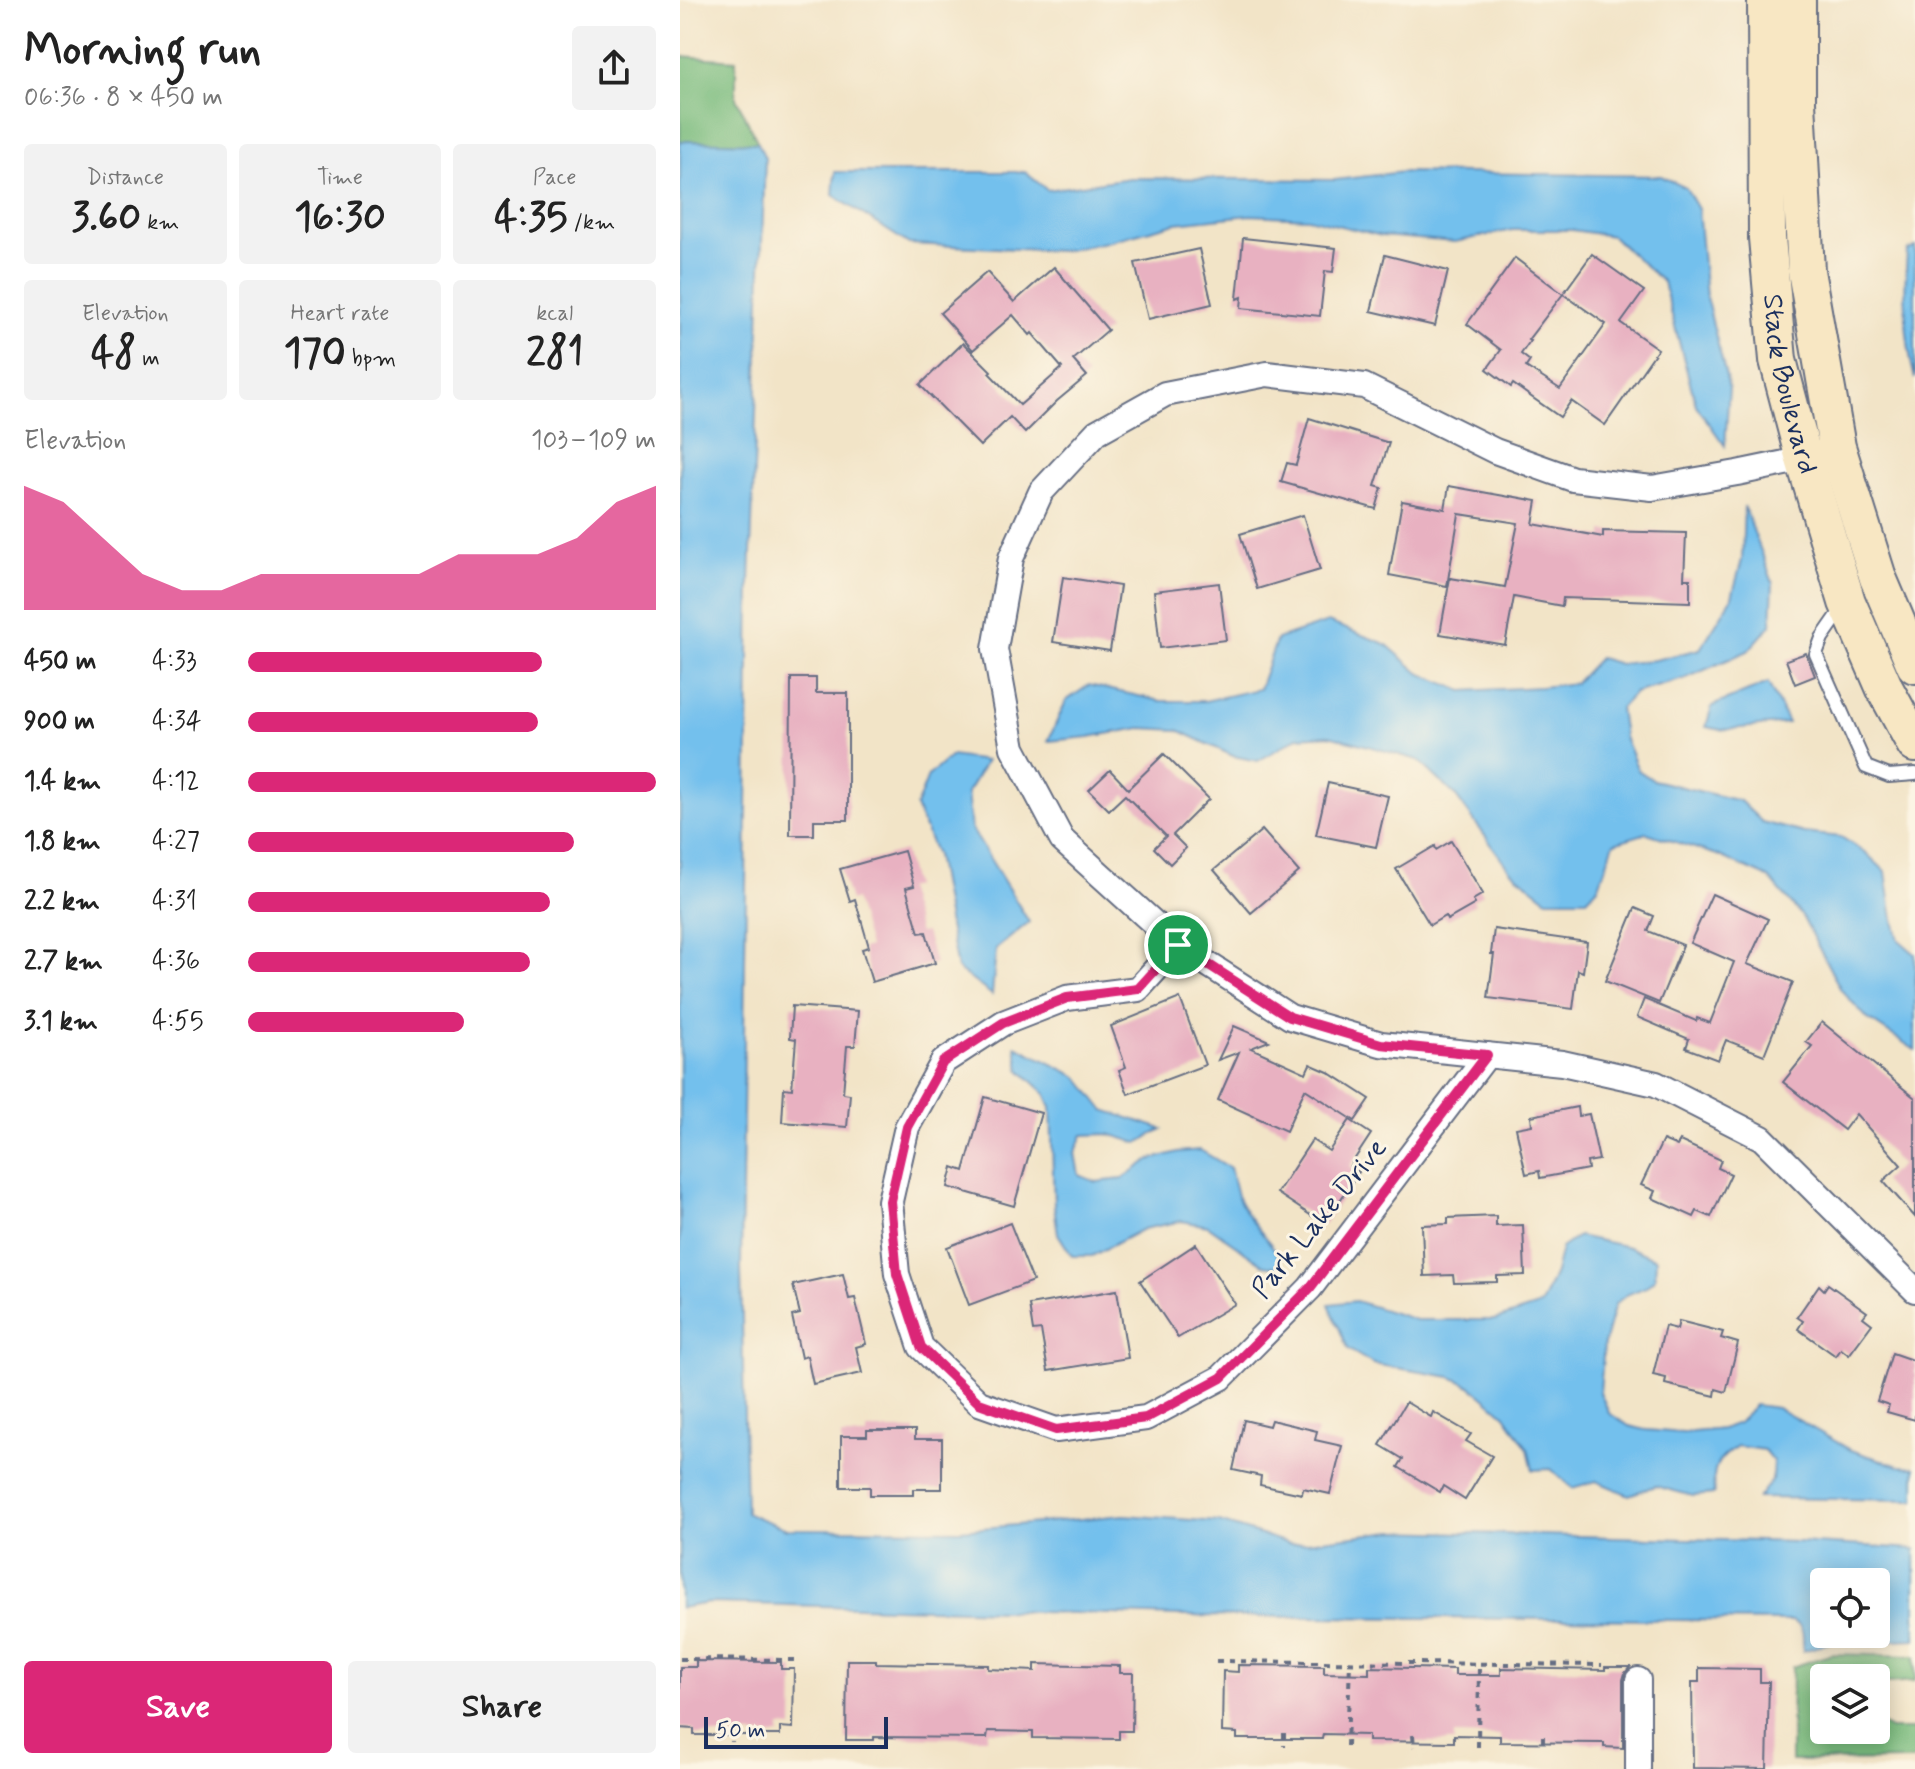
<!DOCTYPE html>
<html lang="en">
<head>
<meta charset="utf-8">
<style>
  body { margin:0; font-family:Mynerve,sans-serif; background:#f2f2f2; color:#222; height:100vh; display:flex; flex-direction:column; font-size:30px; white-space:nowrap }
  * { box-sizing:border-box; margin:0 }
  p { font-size:26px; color:#767676 }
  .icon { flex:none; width:44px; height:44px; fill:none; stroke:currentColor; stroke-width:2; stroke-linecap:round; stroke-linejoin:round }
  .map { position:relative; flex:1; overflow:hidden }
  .side { display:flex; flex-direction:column; background:#fff; width:680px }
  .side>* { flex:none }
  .tools { position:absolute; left:1130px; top:1568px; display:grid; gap:16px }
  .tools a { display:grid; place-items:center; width:80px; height:80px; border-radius:8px; background:#fff; box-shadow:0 4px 20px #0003; font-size:40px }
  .scale { position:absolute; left:24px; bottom:20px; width:184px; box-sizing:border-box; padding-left:8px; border:4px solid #1b2f5e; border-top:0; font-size:22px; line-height:28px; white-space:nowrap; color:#1b2f5e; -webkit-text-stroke:6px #fcf5e5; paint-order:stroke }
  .pin { position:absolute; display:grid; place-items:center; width:68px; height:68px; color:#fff; margin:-34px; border:4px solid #fff; border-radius:50%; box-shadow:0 2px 8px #0007 }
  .round { display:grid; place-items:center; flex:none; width:84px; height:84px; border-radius:8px; background:#f2f2f2 }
  .overview { display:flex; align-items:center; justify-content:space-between; height:136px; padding:0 24px }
  h1 { font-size:44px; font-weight:800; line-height:60px }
  .figures { display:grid; grid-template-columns:repeat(3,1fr); gap:12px; height:136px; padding:8px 24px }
  .figures div { display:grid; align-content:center; border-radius:8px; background:#f2f2f2; text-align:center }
  .figures b { font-size:40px; font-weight:800 }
  .figures small { font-size:22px; font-weight:400 }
  .figures p { font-size:22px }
  .chart { height:224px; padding:16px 24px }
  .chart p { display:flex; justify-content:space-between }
  .chart svg { width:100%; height:144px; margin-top:8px; fill:#db2777; opacity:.7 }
  .button { display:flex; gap:16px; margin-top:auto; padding:16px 24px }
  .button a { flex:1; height:92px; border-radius:8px; background:#db2777; color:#fff; font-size:32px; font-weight:800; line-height:92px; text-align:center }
  .button a+a { background:#f2f2f2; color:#222 }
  ul { padding:0 24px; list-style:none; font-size:26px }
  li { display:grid; grid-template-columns:128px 96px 1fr; align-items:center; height:60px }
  li i { height:20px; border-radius:10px; background:#db2777 }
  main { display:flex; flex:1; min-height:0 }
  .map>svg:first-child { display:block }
  .forest { fill:#7abc7e; stroke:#4a766e; stroke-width:2 }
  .water { fill:#73c0ed; stroke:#4778a6; stroke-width:2; fill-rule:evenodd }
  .building { fill:#e8b1c1 }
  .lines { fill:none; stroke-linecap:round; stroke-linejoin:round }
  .lane-casing { stroke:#666e83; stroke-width:16 }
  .street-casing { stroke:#666e83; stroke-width:28 }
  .secondary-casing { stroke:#666e83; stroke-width:40 }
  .path { stroke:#666e83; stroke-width:4; stroke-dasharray:6 6; stroke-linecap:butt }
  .lane { stroke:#fff; stroke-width:12 }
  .street { stroke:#fff; stroke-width:24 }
  .secondary { stroke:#f8e7c3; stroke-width:36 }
  .route-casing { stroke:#fff; stroke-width:16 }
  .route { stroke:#db2777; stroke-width:10 }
  .labels { text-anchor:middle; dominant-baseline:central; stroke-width:6; stroke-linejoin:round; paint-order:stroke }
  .street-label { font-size:28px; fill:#1b2f5e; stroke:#fcf5e5 }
</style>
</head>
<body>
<main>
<section class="side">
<div class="overview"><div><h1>Morning run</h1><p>06:36 · 8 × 450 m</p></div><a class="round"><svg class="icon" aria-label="share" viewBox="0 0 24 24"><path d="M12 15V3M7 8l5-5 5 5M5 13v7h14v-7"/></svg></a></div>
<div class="figures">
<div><p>Distance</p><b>3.60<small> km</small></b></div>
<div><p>Time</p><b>16:30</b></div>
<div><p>Pace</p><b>4:35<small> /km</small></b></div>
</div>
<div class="figures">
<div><p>Elevation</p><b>48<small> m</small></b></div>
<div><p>Heart rate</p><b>170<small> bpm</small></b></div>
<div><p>kcal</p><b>281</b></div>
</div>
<div class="chart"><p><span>Elevation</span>103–109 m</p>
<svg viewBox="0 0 160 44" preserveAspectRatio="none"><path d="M0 44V6L10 11L20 22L30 33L40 38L50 38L60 33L70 33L80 33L90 33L100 33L110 27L120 27L130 27L140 22L150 11L160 6V44z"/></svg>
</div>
<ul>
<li><b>450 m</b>4:33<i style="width:72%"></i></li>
<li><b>900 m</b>4:34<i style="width:71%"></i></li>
<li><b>1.4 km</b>4:12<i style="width:100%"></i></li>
<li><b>1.8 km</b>4:27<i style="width:80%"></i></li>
<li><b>2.2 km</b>4:31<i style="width:74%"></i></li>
<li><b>2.7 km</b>4:36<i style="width:69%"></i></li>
<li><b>3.1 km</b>4:55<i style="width:53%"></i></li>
</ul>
<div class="button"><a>Save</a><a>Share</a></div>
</section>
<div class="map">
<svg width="1235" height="1769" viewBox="0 0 1235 1769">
  <rect width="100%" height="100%" fill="#fcf5e5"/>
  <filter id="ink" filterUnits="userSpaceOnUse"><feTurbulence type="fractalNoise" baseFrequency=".0125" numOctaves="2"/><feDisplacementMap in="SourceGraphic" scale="16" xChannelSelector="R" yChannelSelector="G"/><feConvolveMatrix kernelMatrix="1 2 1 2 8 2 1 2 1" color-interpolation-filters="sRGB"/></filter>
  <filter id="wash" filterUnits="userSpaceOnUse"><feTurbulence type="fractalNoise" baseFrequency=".006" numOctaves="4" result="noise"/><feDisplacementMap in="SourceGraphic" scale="32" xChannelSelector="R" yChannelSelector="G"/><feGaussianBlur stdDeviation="1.8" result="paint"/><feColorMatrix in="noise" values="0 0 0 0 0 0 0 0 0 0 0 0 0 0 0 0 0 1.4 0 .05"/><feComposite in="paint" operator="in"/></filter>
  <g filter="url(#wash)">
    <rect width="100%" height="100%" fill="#f2e4c7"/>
    <g class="forest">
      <path d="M0 56 56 60V98L78 143 0 141Z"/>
      <path d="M1152 1654 1235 1656V1681L1196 1684V1678H1144V1730H1196V1721L1210 1729H1235V1760L1111 1761 1112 1667Z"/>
    </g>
    <g class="water">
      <path d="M0 141 78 143 85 158 70 581 61 1268 66 1513 107 1529 281 1530 444 1515 539 1522 611 1544 713 1531 1118 1542 1235 1549V1639L1152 1642 1123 1651C1123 1639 1126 1626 1112 1621L502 1616 29 1603 0 1608ZM1144 1582H1196V1634H1144Z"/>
      <path d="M155 172H345L367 190 450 178 655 180 723 172 981 176 1006 188 1018 209 1026 297 1049 388 1045 446 1016 405 983 282 932 236 892 230H832L775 242 702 236 628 218 570 215 496 223 426 242 382 251 229 244 153 195Z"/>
      <path d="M1235 247V379C1224 337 1224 295 1227 251Z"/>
      <path d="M1064 506 1093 583 1091 625 1068 651 1004 679 954 693 940 708 944 737 958 770 973 780 1060 801 1082 822 1124 833 1161 837 1186 853 1206 872 1212 913 1219 940 1235 954V1050L1188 1019 1161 990 1122 916 1089 878 1037 855 967 833 934 843 919 886 907 899H867L830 870 775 795 738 760 649 735 618 737 578 761 553 756 498 730 461 728 409 737 368 741 386 701 409 685 481 701H525L579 689 597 639 648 622 706 644 739 673 783 691 861 687 895 683 919 658 940 664 975 660 1020 649 1051 600 1062 560Z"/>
      <path d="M1088 683 1108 723 1042 730 1026 727 1032 706Z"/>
      <path d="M271 756 306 761 287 793 291 828 349 922 316 949 312 995 277 969 256 855 236 807 248 776Z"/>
      <path d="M336 1046 398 1077 424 1110 482 1129 458 1143 429 1134 403 1135 395 1153 399 1175 416 1182 442 1179 469 1160 498 1152 520 1150 550 1168 557 1196 566 1213 596 1251 604 1268 584 1265 528 1226 502 1221 463 1229 412 1256H392L378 1234 374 1206 371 1107 365 1093 340 1070Z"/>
      <path d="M898 1236 949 1247 976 1259 975 1278 966 1287 946 1295 935 1304 924 1344 920 1392 929 1413 949 1426 966 1430 1003 1433 1042 1429 1058 1423 1075 1405 1097 1408 1171 1450 1219 1466 1235 1467V1500L1078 1498 1092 1480 1093 1461 1084 1450 1057 1446C1034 1463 1033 1466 1034 1494L1013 1496 975 1486 949 1495 916 1481 892 1488 871 1469 853 1470 848 1449 825 1415 791 1386 771 1377 693 1364 668 1349 649 1304 676 1301 736 1320H815L861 1305 875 1273 881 1248Z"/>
    </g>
    <g id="blocks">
      <g class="building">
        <path d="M563 238 656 248 653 272 645 271 640 316 561 308 562 297 557 299Z"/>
        <path d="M519 249 532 304 468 319 455 263Z"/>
        <path d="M912 254 964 291 941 323 978 349 925 425 891 401 880 417 833 384 831 387 807 369 821 350 787 324 835 258 883 294 848 340 850 341 841 354 850 361 846 367 880 389 926 324 883 294Z"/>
        <path d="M705 255 768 271 755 326 691 311Z"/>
        <path d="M374 267 428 330 393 360 407 376 377 401 345 433 330 417 300 446 240 385 283 343 311 371 309 373 340 405 382 368 352 333 350 335 333 315 293 350 260 313 307 272 334 302Z"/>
        <path d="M629 418 709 443 695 486 702 488 696 509 601 482 607 463 616 465Z"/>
        <path d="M769 486 830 497V496L857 501 853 524 923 537V531L1006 533 1004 579H1010V602L883 598 882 606 834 597 825 645 760 634 770 578 825 587 838 523 779 514 767 586 709 575 722 501 765 509Z"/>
        <path d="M623 515 640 570 577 589 560 534Z"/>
        <path d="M383 577 440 586 430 651 373 642Z"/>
        <path d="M539 583 546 640 480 648 474 591Z"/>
        <path d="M1126 653 1135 676 1115 684 1106 660Z"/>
        <path d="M111 678H136V693H168V820H134V835H110Z"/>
        <path d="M484 754 529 799 493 835 506 848 490 864 474 848 486 836 445 795 429 810 409 790 430 770 448 789Z"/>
        <path d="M648 783 708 796 696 847 636 835Z"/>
        <path d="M582 830 619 872 571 913 534 870Z"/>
        <path d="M771 841 803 894 793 900 795 904 767 920 765 916 750 925 716 869 755 846 756 850Z"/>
        <path d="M224 851 234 886 226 888 239 933 246 932 255 963 192 982 182 949 189 947 175 899 170 901 160 869Z"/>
        <path d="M1032 894 1088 919 1067 964 1113 982 1084 1055 1046 1040 1038 1060 1006 1048 1009 1039 957 1017 964 999 1016 1021 1017 1018 1030 1023 1054 962 1010 943Z"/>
        <path d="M955 908 974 916 968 931 1003 945 979 1003 925 981Z"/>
        <path d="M814 929 907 942 903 972 898 970 893 1009 808 998 814 954H811Z"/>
        <path d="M500 998 525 1065 448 1094 439 1070 446 1067 431 1026Z"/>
        <path d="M112 1006 178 1011 175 1046H167L163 1093 170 1094 167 1127 102 1122 104 1088 112 1089 116 1039 110 1038Z"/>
        <path d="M1142 1022 1235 1098V1217L1203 1181 1221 1165 1176 1114 1164 1130 1103 1082 1132 1046 1126 1042Z"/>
        <path d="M554 1026 589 1041 571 1048 626 1073 630 1064 648 1072 690 1099 675 1121 625 1089 606 1131 538 1100 559 1052 538 1060Z"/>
        <path d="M305 1097 361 1113 334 1206 268 1187 273 1167 284 1171Z"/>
        <path d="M897 1107 898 1116 909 1114 919 1160 907 1162 908 1169 860 1178 859 1171 846 1174 836 1128 852 1125 851 1116Z"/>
        <path d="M670 1120 691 1134 670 1166 679 1172 644 1224 597 1193 632 1140 649 1151Z"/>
        <path d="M983 1140 997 1146 1000 1141 1041 1160 1038 1168 1051 1174 1031 1217 1017 1211 1014 1217 972 1198 975 1191 961 1185Z"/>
        <path d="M816 1216V1226L843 1225 845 1275 817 1276V1282L774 1283 773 1275 744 1276 742 1225 768 1224V1218Z"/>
        <path d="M330 1223 353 1281 289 1305 267 1247Z"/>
        <path d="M516 1244 555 1304 498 1338 460 1281Z"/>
        <path d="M163 1274 169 1299 175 1298 186 1344 176 1347 182 1373 133 1384 127 1356 121 1358 112 1316 120 1314 113 1285Z"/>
        <path d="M1148 1284 1187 1312 1183 1317 1192 1324 1169 1355 1161 1349 1156 1356 1118 1329 1123 1321 1117 1317 1139 1285 1144 1290Z"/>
        <path d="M437 1290 448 1358 368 1371 361 1330 353 1331 349 1305Z"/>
        <path d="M999 1321 1043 1332 1041 1338 1058 1343 1046 1392 1036 1389 1035 1396 985 1384 986 1378 973 1375 985 1326 997 1329Z"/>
        <path d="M1212 1353 1235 1361V1420L1207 1412 1209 1405 1197 1401Z"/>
        <path d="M726 1402 751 1417 753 1412 791 1434 786 1441 812 1456 785 1500 763 1486 760 1492 718 1467 723 1459 700 1445Z"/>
        <path d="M564 1420 589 1426 591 1420 637 1431 635 1440 662 1446 650 1494 623 1488 622 1494 580 1485 581 1476 553 1470Z"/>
        <path d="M187 1430H235V1439H262V1489H233V1495H190V1487H161V1436H187Z"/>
        <path d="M167 1660H196V1663L308 1665V1669L355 1671V1664L440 1666V1673H453L452 1731H439V1739L353 1738V1732L308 1731 307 1738 194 1737V1740H166Z"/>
        <path d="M16 1661 101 1662V1669H114L113 1728 100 1727V1735H14V1729L0 1728V1667H16Z"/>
        <path d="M558 1665 644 1666V1673L689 1674V1667L775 1669V1675H821V1668L925 1670V1667H950L945 1673 943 1680V1748L924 1747V1743L820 1742V1736L774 1735V1742L688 1741V1735L643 1734 642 1739H557V1733L542 1732 543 1671 558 1672Z"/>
        <path d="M1019 1668 1080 1669V1682H1089L1087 1769 1013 1768 1012 1682H1019Z"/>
      </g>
    </g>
  </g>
  <g filter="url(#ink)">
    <use href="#blocks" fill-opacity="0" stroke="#666e83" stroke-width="2"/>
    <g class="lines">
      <defs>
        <path id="lane" d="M1163 608 1142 638 1136 654 1186 767 1209 776 1235 774"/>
        <g id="street">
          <path d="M1136 455 1124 459 1057 473 972 488 893 479 815 451 684 386 587 374 485 394 417 432 361 492 331 558 315 649 333 748 382 840 498 945 610 1017 701 1044 882 1063 976 1084 1082 1138 1235 1290"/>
          <path d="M498 945 458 989 387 998 323 1023 263 1062 227 1127 210 1201 217 1274 241 1347 299 1403 376 1430 466 1418 541 1378 630 1288 807 1055"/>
          <path d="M958 1769V1680"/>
        </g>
        <g id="secondary">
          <path id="s1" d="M1086 0 1087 238 1098 360 1124 459 1167 602 1205 689 1235 744"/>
          <path d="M1117 0V102L1126 271 1157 447 1198 578 1235 665"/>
        </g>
      </defs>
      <use href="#lane" class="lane-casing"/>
      <use href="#street" class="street-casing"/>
      <use href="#secondary" class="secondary-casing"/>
      <g class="path">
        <path d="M0 1659 115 1660"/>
        <path d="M536 1661 922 1665"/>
        <path d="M52 1729V1742"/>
        <path d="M604 1733V1746"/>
        <path d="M733 1735 734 1747"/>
        <path d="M863 1736V1748"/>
        <path d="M667 1746 670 1662"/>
        <path d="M798 1747 799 1664"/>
      </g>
      <use href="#lane" class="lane"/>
      <use href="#street" class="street"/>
      <use href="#secondary" class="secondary"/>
    </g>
  </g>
  <g class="lines" filter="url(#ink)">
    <defs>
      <path id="route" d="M498 945 610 1017 701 1044 807 1055 630 1288 541 1378 466 1418 376 1430 299 1403 241 1347 217 1274 210 1201 227 1127 263 1062 323 1023 387 998 458 989Z"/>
    </defs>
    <use href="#route" class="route-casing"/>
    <use href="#route" class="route"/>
  </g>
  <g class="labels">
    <g class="street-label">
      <text stroke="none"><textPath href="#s1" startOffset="386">Stack Boulevard</textPath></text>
      <text transform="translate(640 1219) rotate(-51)">Park Lake Drive</text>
    </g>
  </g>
</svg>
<div class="tools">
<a><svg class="icon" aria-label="locate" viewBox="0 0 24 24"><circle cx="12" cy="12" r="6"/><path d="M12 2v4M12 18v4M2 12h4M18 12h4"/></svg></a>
<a><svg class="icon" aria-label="layers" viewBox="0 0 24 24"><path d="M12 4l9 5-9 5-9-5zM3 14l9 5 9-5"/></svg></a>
</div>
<div class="scale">50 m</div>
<div class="pin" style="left:498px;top:945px;background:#1e9e55"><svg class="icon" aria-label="arrive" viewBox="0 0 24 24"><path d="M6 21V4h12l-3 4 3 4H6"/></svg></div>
</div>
</main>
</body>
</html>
